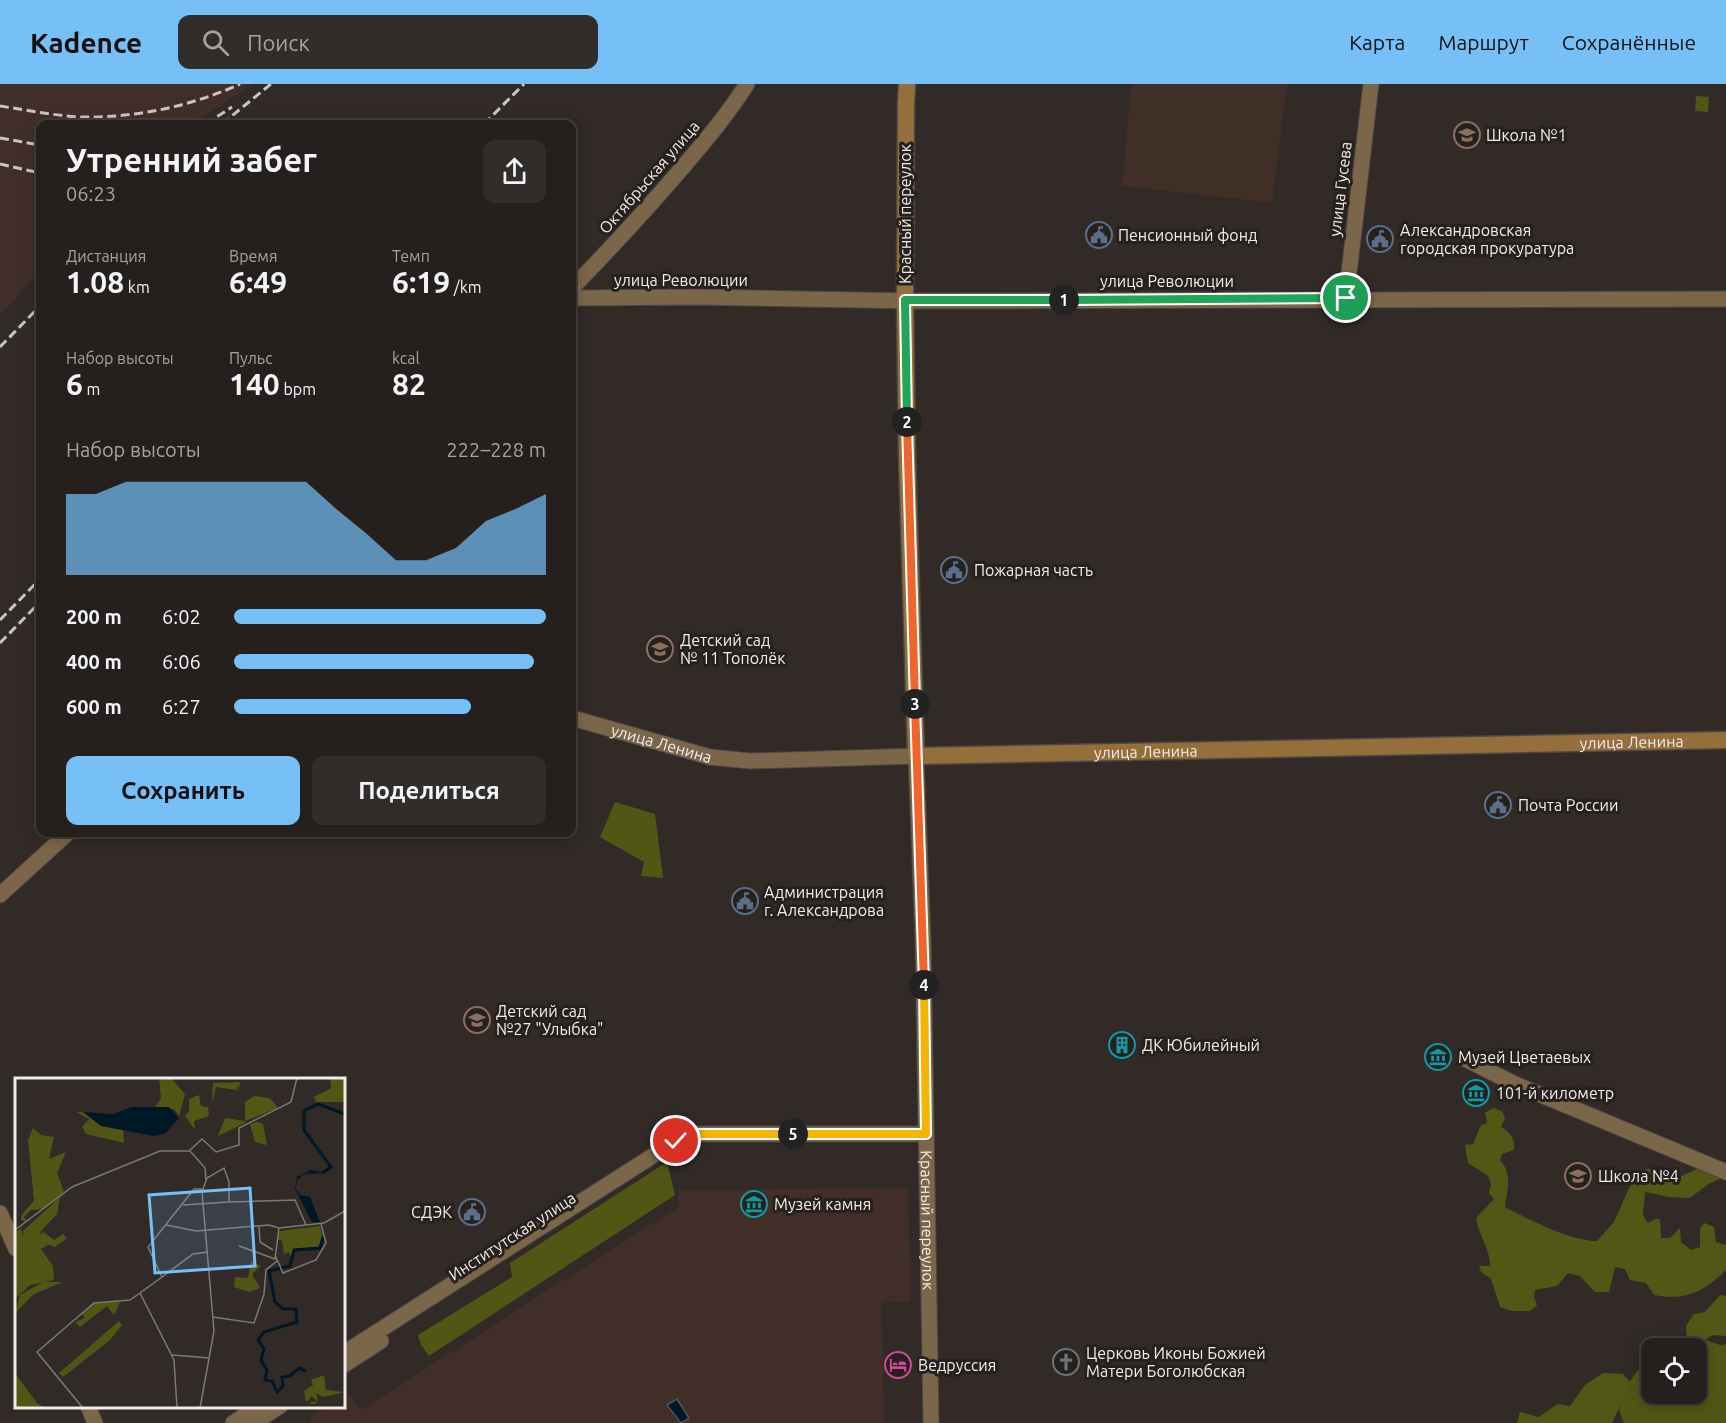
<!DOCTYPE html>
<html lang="ru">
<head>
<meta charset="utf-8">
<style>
  body { margin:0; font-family:Ubuntu,sans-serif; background:#312d2a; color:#f1f3f6; height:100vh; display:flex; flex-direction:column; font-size:22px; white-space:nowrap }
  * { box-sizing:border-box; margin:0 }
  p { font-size:20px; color:#a3a3a4 }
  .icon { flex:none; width:33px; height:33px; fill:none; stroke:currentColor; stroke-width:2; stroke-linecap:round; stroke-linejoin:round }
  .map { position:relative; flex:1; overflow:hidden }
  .side { position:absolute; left:36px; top:36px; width:540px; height:717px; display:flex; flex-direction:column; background:#25201d; border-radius:12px; box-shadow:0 3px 15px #0003,0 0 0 2px #423e3b }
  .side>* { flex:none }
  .fabs { position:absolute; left:1641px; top:1254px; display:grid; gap:12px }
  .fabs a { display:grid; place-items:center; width:66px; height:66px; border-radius:12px; background:#25201d; box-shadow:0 3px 15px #0003,0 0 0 2px #423e3b; font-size:30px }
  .pin { position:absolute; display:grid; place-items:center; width:51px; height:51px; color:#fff; margin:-26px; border:3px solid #fff; border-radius:50%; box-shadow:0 2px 6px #0007 }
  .km { position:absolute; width:30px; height:30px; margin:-15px; border-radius:50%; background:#222; color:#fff; font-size:16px; line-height:30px; text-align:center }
  .round { display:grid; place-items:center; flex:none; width:63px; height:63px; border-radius:12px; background:#312d2a }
  .headline { display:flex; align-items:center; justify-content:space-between; height:102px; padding:0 30px }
  h1 { font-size:33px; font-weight:700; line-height:45px }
  .figures { display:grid; grid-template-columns:repeat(3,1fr); gap:9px; height:102px; padding:6px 30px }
  .figures div { display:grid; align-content:center }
  .figures b { font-size:30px; font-weight:700 }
  .figures small { font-size:16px; font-weight:400 }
  .figures p { font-size:16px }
  .chart { height:168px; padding:12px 30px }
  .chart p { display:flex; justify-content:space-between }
  .chart svg { width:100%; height:108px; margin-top:6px; fill:#76c0f7; opacity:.7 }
  .cta { display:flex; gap:12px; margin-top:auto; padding:12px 30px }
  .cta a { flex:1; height:69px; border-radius:12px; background:#76c0f7; color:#111; font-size:24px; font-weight:700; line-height:69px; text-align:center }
  .cta a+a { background:#312d2a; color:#f1f3f6 }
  ul { padding:0 30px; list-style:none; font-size:20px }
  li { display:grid; grid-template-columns:96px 72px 1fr; align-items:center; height:45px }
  li i { height:15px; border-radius:8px; background:#76c0f7 }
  header { display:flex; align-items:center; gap:36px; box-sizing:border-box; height:84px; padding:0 30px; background:#76c0f7; color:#111 }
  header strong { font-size:28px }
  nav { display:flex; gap:33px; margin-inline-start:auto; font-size:21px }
  .search { width:420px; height:54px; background:#312d2a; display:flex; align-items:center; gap:15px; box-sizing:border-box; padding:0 21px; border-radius:12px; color:#a3a3a4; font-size:22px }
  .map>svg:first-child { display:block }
  .industrial { fill:#412e28 }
  .medical { fill:#402f26 }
  .green { fill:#515615 }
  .forest { fill:#525715 }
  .water { fill:#001725; stroke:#485760; stroke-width:1.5 }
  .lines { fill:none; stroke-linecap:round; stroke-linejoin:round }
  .secondary-casing { stroke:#4d4744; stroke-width:17 }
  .primary-casing { stroke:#4d4744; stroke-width:19 }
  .secondary { stroke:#7c664a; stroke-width:15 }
  .primary { stroke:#946f3c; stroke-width:16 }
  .rail { stroke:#cac5c3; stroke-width:3; stroke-dasharray:9 4.5; stroke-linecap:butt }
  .split-1-casing { stroke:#fff; stroke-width:12 }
  .split-2-casing { stroke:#fff; stroke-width:12 }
  .split-3-casing { stroke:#fff; stroke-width:12 }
  .split-4-casing { stroke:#fff; stroke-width:12 }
  .split-5-casing { stroke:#fff; stroke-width:12 }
  .split-6-casing { stroke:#fff; stroke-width:12 }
  .split-1 { stroke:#22a559; stroke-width:8 }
  .split-2 { stroke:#22a559; stroke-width:8 }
  .split-3 { stroke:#f0652b; stroke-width:8 }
  .split-4 { stroke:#f0652b; stroke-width:8 }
  .split-5 { stroke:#f5b400; stroke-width:8 }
  .split-6 { stroke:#f5b400; stroke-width:8 }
  .labels { text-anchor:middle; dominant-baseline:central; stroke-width:6; stroke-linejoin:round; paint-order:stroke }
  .poi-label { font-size:16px; fill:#f1ecea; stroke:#27211d; text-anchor:start }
  .street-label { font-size:16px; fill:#f1ecea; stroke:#27211d }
  .inset-river { fill:none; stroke:#001725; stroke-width:3 }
  .inset-road { fill:none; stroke:#7e7875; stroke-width:1.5 }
  .view { fill:#76c0f7; fill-opacity:0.15; stroke:#76c0f7; stroke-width:3 }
  .inset-edge { fill:none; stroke:#f1ecea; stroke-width:3 }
</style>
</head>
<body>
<header>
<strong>Kadence</strong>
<div class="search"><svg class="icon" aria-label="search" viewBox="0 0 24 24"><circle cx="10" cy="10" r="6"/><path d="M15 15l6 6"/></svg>Поиск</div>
<nav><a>Карта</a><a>Маршрут</a><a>Сохранённые</a></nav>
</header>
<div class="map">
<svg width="1726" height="1339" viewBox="0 0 1726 1339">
  <rect width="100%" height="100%" fill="#312a27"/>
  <g class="industrial">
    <path d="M0 0H253L205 31 186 40H40V187L0 231Z"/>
    <path d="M908 1104 911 1218 882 1217 884 1339H310L311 1332 328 1323 344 1322V1314L349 1310 361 1326 678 1123V1106Z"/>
  </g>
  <path class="medical" d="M1131 0H1287L1272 119 1122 102Z"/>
  <g class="green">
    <path d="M1696 12 1709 13 1708 28 1695 27Z"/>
    <path d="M615 718 655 730 663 794 641 792 644 778 600 753Z"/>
    <path d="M667 1078 675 1111 429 1272 421 1261 418 1251 512 1193 510 1179Z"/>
    <path d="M1694 1252 1726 1263V1339H1624L1619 1326 1629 1298 1651 1270 1652 1310H1696V1264H1656L1662 1257Z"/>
  </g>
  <g class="forest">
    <path d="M1493 1024 1502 1027 1505 1034 1501 1043C1511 1049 1515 1054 1514 1066L1502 1070 1500 1076C1513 1090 1507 1105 1505 1123 1528 1135 1571 1157 1597 1157L1614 1138 1635 1091C1649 1079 1662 1088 1677 1094L1702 1083 1726 1092 1707 1101 1690 1114 1669 1113 1645 1108 1643 1131 1648 1139 1655 1135H1660L1661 1154H1670L1680 1144 1681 1158 1691 1166 1700 1163V1145L1704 1139 1714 1143 1716 1158 1726 1161V1186C1704 1208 1685 1217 1654 1211L1646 1199 1630 1196 1625 1185 1615 1183 1609 1208H1595L1580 1192 1568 1189 1557 1202 1535 1206 1534 1213 1537 1221 1530 1227H1512L1500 1223 1491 1195 1481 1188 1479 1182H1490C1491 1168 1478 1149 1476 1134L1494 1115 1489 1109 1491 1101 1488 1092 1468 1079 1465 1061 1473 1060 1481 1041 1487 1039 1485 1029Z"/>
    <path d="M1720 1211 1726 1212V1252L1713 1251 1697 1261 1687 1257 1686 1242 1694 1230 1705 1228Z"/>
    <path d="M1726 1260V1278H1724L1711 1266Z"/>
    <path d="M1603 1289 1623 1290 1631 1299 1612 1339H1517L1520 1328 1539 1333 1557 1320 1570 1322 1585 1301Z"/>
  </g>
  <path class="water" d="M677 1315 689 1334 681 1339 667 1321Z"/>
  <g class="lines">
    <defs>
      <g id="secondary">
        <path d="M572 204C610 165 647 125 683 83 706 56 728 30 747 0"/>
        <path d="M572 214 699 213 916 217 1726 215"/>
        <path d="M1346 215 1371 0"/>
        <path id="s1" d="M572 634 710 673 750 677 916 672 923 855 931 1339"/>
        <path d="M0 811 69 748"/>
        <path d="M1465 975 1515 1000 1726 1088"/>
        <path d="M0 1129 16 1165"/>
        <path d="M344 1269 676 1057 697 1050H926"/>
        <path d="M344 1281 381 1257"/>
        <path d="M88 1322 95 1339"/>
        <path d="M233 1339 259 1322"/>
        <path d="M254 1339 280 1322"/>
      </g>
      <g id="primary">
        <path id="s2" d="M907 0 906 19 905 216 907 371 916 672 1726 656"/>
      </g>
    </defs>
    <use href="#secondary" class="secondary-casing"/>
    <use href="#primary" class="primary-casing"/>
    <use href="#secondary" class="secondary"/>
    <use href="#primary" class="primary"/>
    <g class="rail">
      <path d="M0 22C27 26 55 32 83 33 135 34 192 22 240 0"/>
      <path d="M206 40 232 23"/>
      <path d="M222 40 271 0"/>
      <path d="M484 40 524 0"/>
      <path d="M0 54 40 61"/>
      <path d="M0 80 40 89"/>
      <path d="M0 263 40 222"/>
      <path d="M0 536 40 495"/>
      <path d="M0 559 40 518"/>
    </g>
  </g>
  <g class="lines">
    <defs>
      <path id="split-1" d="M1064 216 1346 214"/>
      <path id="split-2" d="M907 338 905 216H1064"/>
      <path id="split-3" d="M907 338 915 620"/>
      <path id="split-4" d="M915 620 924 901"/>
      <path id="split-5" d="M793 1050H926L924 901"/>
      <path id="split-6" d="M676 1057 697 1050H793"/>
    </defs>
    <use href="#split-1" class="split-1-casing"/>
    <use href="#split-2" class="split-2-casing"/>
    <use href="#split-3" class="split-3-casing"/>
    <use href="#split-4" class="split-4-casing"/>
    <use href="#split-5" class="split-5-casing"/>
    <use href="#split-6" class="split-6-casing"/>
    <use href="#split-1" class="split-1"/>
    <use href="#split-2" class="split-2"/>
    <use href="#split-3" class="split-3"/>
    <use href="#split-4" class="split-4"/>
    <use href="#split-5" class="split-5"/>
    <use href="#split-6" class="split-6"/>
  </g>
  <defs>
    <symbol id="school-ring" viewBox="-11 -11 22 22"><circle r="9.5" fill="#27211d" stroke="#8d6e63" stroke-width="1.5"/><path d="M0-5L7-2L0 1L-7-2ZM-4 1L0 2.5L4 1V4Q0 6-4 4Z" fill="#8d6e63"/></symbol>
    <symbol id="civic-ring" viewBox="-11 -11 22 22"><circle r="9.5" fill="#27211d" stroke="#5c6f8a" stroke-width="1.5"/><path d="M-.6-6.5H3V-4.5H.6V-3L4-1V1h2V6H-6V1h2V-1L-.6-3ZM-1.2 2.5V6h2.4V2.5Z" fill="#5c6f8a"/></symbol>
    <symbol id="building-ring" viewBox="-11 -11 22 22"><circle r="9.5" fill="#27211d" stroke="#0f9aa8" stroke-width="1.5"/><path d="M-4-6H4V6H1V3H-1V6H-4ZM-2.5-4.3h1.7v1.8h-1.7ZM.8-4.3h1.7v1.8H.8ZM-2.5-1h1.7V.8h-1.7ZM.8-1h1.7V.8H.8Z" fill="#0f9aa8"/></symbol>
    <symbol id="museum-ring" viewBox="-11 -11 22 22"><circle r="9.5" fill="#27211d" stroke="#0f9aa8" stroke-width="1.5"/><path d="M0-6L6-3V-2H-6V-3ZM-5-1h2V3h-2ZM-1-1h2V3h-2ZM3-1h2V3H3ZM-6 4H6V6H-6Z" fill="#0f9aa8"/></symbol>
    <symbol id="church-ring" viewBox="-11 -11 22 22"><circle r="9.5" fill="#27211d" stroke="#6b7280" stroke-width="1.5"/><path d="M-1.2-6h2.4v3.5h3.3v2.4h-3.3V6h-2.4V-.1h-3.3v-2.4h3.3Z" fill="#6b7280"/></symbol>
    <symbol id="hotel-ring" viewBox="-11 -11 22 22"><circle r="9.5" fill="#27211d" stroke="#d1479c" stroke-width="1.5"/><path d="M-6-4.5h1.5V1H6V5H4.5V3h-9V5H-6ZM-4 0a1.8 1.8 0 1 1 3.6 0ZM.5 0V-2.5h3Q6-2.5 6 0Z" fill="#d1479c"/></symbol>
  </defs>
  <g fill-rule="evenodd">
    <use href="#school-ring" x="1452" y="36" width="30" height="30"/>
    <use href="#civic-ring" x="1084" y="136" width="30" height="30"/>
    <use href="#civic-ring" x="1365" y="140" width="30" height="30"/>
    <use href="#civic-ring" x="939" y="471" width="30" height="30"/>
    <use href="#school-ring" x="645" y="550" width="30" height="30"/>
    <use href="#civic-ring" x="1483" y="706" width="30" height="30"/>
    <use href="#civic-ring" x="730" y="802" width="30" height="30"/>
    <use href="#school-ring" x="462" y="921" width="30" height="30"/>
    <use href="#building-ring" x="1107" y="946" width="30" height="30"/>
    <use href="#museum-ring" x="1423" y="958" width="30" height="30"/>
    <use href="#museum-ring" x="1461" y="994" width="30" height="30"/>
    <use href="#school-ring" x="1563" y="1077" width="30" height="30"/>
    <use href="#museum-ring" x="739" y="1105" width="30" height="30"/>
    <use href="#civic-ring" x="457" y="1113" width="30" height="30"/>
    <use href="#church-ring" x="1051" y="1263" width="30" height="30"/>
    <use href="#hotel-ring" x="883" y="1266" width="30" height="30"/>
  </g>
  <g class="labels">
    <g class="poi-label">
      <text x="1486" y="51">Школа №1</text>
      <text x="1400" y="146">Александровская<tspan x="1400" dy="18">городская прокуратура</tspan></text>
      <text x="1118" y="151">Пенсионный фонд</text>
      <text x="974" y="486">Пожарная часть</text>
      <text x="680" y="556">Детский сад<tspan x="680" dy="18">№ 11 Тополёк</tspan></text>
      <text x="1518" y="721">Почта России</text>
      <text x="764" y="808">Администрация<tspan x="764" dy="18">г. Александрова</tspan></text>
      <text x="496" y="927">Детский сад<tspan x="496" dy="18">№27 "Улыбка"</tspan></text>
      <text x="1142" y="961">ДК Юбилейный</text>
      <text x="1458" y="973">Музей Цветаевых</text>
      <text x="1496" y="1009">101-й километр</text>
      <text x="1598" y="1092">Школа №4</text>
      <text x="774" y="1120">Музей камня</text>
      <text x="452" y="1128" text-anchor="end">СДЭК</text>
      <text x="1086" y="1269">Церковь Иконы Божией<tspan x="1086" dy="18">Матери Боголюбская</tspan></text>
      <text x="918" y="1281">Ведруссия</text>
    </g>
    <g class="street-label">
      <text transform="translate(649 93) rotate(-49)">Октябрьская улица</text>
      <text transform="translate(1340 105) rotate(-83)">улица Гусева</text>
      <text transform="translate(905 130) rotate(-90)">Красный переулок</text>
      <text x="681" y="196">улица Революции</text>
      <text x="1167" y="197">улица Революции</text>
      <text stroke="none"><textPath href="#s2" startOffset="1388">улица Ленина</textPath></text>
      <text stroke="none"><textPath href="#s1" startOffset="93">улица Ленина</textPath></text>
      <text stroke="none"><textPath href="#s2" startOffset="902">улица Ленина</textPath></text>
      <text stroke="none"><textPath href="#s1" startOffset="814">Красный переулок</textPath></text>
      <text transform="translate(512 1152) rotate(-33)">Институтская улица</text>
    </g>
  </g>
  <g transform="translate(15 994)">
    <rect width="330" height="330" fill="#312a27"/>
    <path d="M144 0H156L170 16 164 38 159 31H139L146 20ZM315 0H330V24H301L299 19 316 10ZM61 34 98 36 108 51 109 65 71 56 67 49 74 41ZM242 44 248 46 252 67 240 64 235 46ZM18 50 26 57 39 59 34 81 51 74 42 95 49 114 28 131 16 132 9 139 12 144 6 142 7 136 19 123 13 62ZM45 119 42 136 25 154 33 167 26 171 38 188 39 202 15 207 0 221 1 153 6 151 9 159 8 153ZM305 148 308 162 306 170 280 172 276 179 274 174 269 176 267 163 262 161 265 153ZM236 183 246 188 237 196 245 210 234 214 219 209 220 199 233 200ZM28 204H48L19 216 0 235 5 217ZM105 224 99 237 92 228 65 249 60 244 70 240 67 236 80 225ZM104 243 107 247 95 262 48 299 44 295ZM0 295 22 325 29 330H0ZM309 297 311 312 330 314 308 319 301 315 303 323 300 326H297L293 325 302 323 297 318 291 324 289 313 298 307 296 302Z" fill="#515615"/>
    <path d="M225 4 224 12 222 6V12L201 9 197 26 198 5ZM184 17 186 28 193 29 194 38 179 43 180 52 170 38 174 33V21ZM239 18 255 20 263 30 230 43V24ZM210 40 230 43V45L203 58ZM27 153 39 162 48 156 52 160 40 169 27 164Z" fill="#525715"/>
    <path d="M116 29H154L164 40 151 55 139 58 86 48 68 34 99 36ZM296 92 309 95 289 96 282 102 281 111 285 117 295 119 305 144H297L280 111 282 99Z" fill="#001725"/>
    <path class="inset-river" d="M307 95 316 89 289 52V33L303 26 330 36M291 293 284 290 275 298 267 299 268 308 262 314 257 303 250 302 252 292 246 282 249 271 243 262 249 254 282 244 281 231H268L260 224 254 193 275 188 279 172 305 170 308 159"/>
    <path class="inset-road" d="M175 72 187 61 201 74 224 67V50L276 24 282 0M168 127 214 124M151 147 181 153 254 147 264 150 309 145 330 133M244 148 245 164 258 172M0 152 57 109 145 73H175L190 90 191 102M224 168 260 181 264 150M260 177 268 195 301 182 311 165 306 146M147 199 178 176 193 174M198 239 239 245 249 216 251 192 262 183M157 277 195 280M68 330 22 274 79 225 115 222 125 215M162 330 159 282 125 215 147 199 133 169 179 111H187M185 330 199 253 187 114 192 100 209 90 214 104V124L280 122 291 147"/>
    <path class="view" d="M235 110 240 188 140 195 134 117Z"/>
    <rect width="330" height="330" class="inset-edge"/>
  </g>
</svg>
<div class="fabs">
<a><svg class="icon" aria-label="locate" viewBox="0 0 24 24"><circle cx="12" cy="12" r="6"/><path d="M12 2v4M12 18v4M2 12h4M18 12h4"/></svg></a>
</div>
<div class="pin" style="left:1346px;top:214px;background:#1e9e55"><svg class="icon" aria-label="arrive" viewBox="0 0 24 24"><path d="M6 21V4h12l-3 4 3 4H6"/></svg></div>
<div class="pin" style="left:676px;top:1057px;background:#d93025"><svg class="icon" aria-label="check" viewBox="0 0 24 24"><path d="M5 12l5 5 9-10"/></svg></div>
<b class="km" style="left:1064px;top:216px">1</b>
<b class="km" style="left:907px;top:338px">2</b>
<b class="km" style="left:915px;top:620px">3</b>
<b class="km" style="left:924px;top:901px">4</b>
<b class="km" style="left:793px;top:1050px">5</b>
<section class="side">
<div class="headline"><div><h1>Утренний забег</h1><p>06:23</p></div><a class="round"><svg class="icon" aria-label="share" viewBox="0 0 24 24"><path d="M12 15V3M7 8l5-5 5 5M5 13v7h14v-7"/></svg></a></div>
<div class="figures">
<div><p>Дистанция</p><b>1.08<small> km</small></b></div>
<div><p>Время</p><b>6:49</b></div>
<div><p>Темп</p><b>6:19<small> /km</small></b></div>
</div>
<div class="figures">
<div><p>Набор высоты</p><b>6<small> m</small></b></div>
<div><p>Пульс</p><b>140<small> bpm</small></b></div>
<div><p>kcal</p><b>82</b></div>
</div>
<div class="chart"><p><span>Набор высоты</span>222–228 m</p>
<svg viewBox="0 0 160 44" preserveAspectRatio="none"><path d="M0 44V11L10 11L20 6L30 6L40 6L50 6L60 6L70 6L80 6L90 17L100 27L110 38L120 38L130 33L140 22L150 17L160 11V44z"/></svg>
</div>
<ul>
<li><b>200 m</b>6:02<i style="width:100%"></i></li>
<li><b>400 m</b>6:06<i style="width:96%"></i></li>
<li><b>600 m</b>6:27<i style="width:76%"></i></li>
</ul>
<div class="cta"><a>Сохранить</a><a>Поделиться</a></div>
</section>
</div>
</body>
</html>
